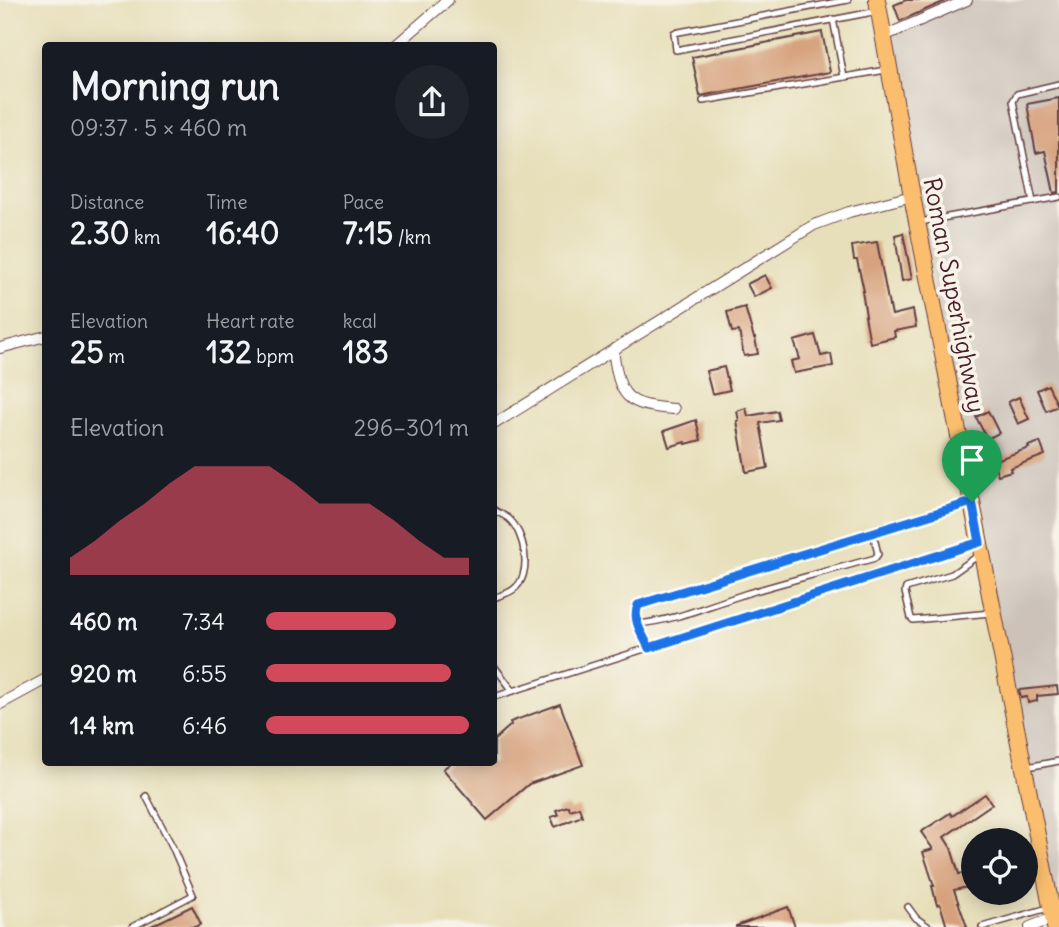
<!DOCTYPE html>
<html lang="en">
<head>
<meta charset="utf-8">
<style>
  body { margin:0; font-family:Delius,sans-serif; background:#20242c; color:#f1f3f6; height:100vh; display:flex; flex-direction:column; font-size:26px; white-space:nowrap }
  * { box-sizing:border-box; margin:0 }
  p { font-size:23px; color:#9ea1a6 }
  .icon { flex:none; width:38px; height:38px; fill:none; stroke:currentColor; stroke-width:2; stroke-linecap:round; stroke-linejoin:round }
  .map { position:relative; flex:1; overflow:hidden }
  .sheet { position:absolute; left:42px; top:42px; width:455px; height:724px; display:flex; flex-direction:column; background:#171b24; border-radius:7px; box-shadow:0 4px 18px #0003 }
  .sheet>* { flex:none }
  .fabs { position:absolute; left:961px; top:828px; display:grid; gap:14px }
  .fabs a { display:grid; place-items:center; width:77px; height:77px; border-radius:50%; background:#171b24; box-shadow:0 4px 18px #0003; font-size:35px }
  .pin { position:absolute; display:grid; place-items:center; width:60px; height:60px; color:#fff; margin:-72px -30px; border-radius:50% 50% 50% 0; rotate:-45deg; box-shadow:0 0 7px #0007 }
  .pin .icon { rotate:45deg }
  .round { display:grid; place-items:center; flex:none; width:74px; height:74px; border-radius:37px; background:#20242c }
  .head { display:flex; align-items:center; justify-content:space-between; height:119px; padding:0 28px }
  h1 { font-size:38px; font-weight:700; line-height:52px }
  .stats { display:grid; grid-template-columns:repeat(3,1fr); gap:10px; height:119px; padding:7px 28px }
  .stats div { display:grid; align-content:center }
  .stats b { font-size:30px; font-weight:700 }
  .stats small { font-size:19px; font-weight:400 }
  .stats p { font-size:19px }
  .chart { height:196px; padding:14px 28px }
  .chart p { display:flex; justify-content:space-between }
  .chart svg { width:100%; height:126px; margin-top:7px; fill:#d1495b; opacity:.7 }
  ul { padding:0 28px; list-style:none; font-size:23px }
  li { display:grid; grid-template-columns:112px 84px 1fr; align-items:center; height:52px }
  li i { height:18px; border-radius:9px; background:#d1495b }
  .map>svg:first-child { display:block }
  .industrial { fill:#ccc2b9 }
  .building { fill:#d7a17d }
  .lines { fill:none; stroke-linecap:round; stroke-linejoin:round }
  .lane-casing { stroke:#623c40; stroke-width:8 }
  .street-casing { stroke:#623c40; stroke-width:12 }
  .primary-casing { stroke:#623c40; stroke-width:18 }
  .lane { stroke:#fff; stroke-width:5 }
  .street { stroke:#fff; stroke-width:10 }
  .primary { stroke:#fbbe6e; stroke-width:16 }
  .route-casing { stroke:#fff; stroke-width:14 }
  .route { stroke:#1a73e8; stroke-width:9 }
  .labels { text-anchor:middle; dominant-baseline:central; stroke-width:7; stroke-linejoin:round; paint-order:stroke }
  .street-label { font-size:24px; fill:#4a1f2b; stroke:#f7f3e8 }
</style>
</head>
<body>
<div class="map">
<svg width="1059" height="927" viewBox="0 0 1059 927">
  <rect width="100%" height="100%" fill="#f7f3e8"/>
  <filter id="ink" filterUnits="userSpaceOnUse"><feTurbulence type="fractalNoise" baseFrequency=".0143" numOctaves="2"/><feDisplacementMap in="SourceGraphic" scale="14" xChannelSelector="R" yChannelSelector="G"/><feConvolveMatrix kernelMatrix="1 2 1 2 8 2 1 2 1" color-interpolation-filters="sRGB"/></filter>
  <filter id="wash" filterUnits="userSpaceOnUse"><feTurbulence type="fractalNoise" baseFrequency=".00686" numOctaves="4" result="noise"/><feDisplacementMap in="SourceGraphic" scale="28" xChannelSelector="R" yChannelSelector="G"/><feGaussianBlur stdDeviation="1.57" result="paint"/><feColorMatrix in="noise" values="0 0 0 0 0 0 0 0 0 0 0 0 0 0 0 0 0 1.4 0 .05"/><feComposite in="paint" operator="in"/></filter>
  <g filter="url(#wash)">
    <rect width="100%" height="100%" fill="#e7dfba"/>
    <path class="industrial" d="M967 0H1059V904L1051 907 884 36Z"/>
    <g id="blocks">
      <g class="building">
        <path d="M906 0H948L900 21 894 5Z"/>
        <path d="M822 32 830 72 700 96 692 57Z"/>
        <path d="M1059 98V192L1054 193 1045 151 1036 153 1027 104Z"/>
        <path d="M903 233 912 279 902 281 895 235Z"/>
        <path d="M877 242 889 306H890L892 315 913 310 916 327 894 331 895 337 870 343 865 316H866L862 291H864L857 260H854L852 246Z"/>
        <path d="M765 275 772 288 754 297 747 284Z"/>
        <path d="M745 307 754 338H755L758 354 744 356 739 331 732 332 727 312Z"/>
        <path d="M815 335 821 356 831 354 833 366 794 373 791 361 800 359 794 341Z"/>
        <path d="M724 367 730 390 712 394 706 371Z"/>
        <path d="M1048 385 1058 406 1046 411 1037 390Z"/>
        <path d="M1019 397 1029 419 1018 424 1008 402Z"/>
        <path d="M746 408 748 416 777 411 779 420 760 423 768 468 746 472 737 421H739L737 411Z"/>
        <path d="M988 411 999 433 987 439 976 417Z"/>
        <path d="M696 420 701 440 686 444 685 442 669 447 664 431Z"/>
        <path d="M1040 442 1045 455 1010 468 1011 471 998 475 993 461 1029 448 1028 446Z"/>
        <path d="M1057 686 1058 694 1037 696V701L1028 703 1027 697 1021 698 1019 690Z"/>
        <path d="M560 704 583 765 529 784 487 820 443 769 451 763H494V740L511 725 510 722Z"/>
        <path d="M985 794 992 804 944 837 951 848 959 874 964 873 968 887 954 890 967 927H947L940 904 937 905 932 886H934L923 852 933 849 921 832 950 813 952 816Z"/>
        <path d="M568 806 570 810 579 807 582 816 555 827 551 817 558 815 556 810Z"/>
        <path d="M192 906 201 924 195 927H149Z"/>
        <path d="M788 907 795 927H736V926Z"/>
      </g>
    </g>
  </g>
  <g filter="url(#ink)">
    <use href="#blocks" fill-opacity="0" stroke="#623c40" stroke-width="2"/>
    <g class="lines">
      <defs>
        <g id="lane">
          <path d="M848 0 674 33 676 50 878 11"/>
          <path d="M833 19 844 77"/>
          <path d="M703 101 886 70"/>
          <path d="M1033 202 1013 101 1017 94 1059 84"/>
          <path d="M920 222 1059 197"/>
          <path d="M494 510C498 513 504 515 508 518 525 532 533 575 514 589 508 594 500 595 494 598"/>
          <path d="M979 555 952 574 906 588 905 592 911 618 913 620 991 613"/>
          <path d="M637 624C674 621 710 605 745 594 788 581 832 570 875 558L878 554 873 533"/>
          <path d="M649 648C642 633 632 621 638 605L969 503"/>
          <path d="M494 666 513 691"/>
          <path d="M494 697 977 543"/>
          <path d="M1027 767 1059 761"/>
          <path d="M908 907 916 918 929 927"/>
          <path d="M132 927 193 895 172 846 146 796"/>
          <path d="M982 927 1048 908"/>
        </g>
        <g id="street">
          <path d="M884 36 967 0"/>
          <path d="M395 46 448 0"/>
          <path d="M0 348 46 336"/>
          <path d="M613 350C620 398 625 405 674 409"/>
          <path d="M494 424 814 225 849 212 912 196"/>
          <path d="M0 704 46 679"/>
          <path d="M1030 927 1053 918"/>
        </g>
        <path id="primary" d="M877 0 912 196 1055 927"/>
      </defs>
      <use href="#lane" class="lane-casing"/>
      <use href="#street" class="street-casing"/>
      <use href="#primary" class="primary-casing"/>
      <use href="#lane" class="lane"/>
      <use href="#street" class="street"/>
      <use href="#primary" class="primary"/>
    </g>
  </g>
  <g class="lines" filter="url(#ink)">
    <defs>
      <path id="route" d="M972 502 980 542 649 648C642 633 632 621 638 605Z"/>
    </defs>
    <use href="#route" class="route-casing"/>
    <use href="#route" class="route"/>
  </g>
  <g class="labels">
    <g class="street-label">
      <text transform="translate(955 295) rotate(79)">Roman Superhighway</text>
    </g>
  </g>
</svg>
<div class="fabs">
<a><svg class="icon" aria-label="locate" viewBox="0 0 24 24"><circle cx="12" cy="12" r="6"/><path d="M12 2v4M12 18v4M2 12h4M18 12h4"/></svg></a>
</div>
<div class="pin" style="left:972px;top:502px;background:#1e9e55"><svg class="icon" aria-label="arrive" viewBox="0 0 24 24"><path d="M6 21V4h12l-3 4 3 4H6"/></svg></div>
<section class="sheet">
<div class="head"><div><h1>Morning run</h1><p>09:37 · 5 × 460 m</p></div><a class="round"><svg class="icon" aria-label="share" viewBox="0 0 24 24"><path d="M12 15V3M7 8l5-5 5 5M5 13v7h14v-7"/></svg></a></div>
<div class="stats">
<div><p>Distance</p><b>2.30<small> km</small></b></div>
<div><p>Time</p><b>16:40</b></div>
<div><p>Pace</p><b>7:15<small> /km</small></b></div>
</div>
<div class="stats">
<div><p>Elevation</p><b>25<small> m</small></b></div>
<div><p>Heart rate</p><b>132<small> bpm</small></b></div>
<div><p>kcal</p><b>183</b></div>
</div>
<div class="chart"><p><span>Elevation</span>296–301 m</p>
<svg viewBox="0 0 160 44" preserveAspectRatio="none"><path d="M0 44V38L10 32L20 25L30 19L40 12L50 6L60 6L70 6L80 6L90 12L100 19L110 19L120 19L130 25L140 32L150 38L160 38V44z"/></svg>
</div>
<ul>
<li><b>460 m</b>7:34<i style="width:64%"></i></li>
<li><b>920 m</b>6:55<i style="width:91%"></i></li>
<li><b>1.4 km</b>6:46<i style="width:100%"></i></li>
</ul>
</section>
</div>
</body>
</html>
